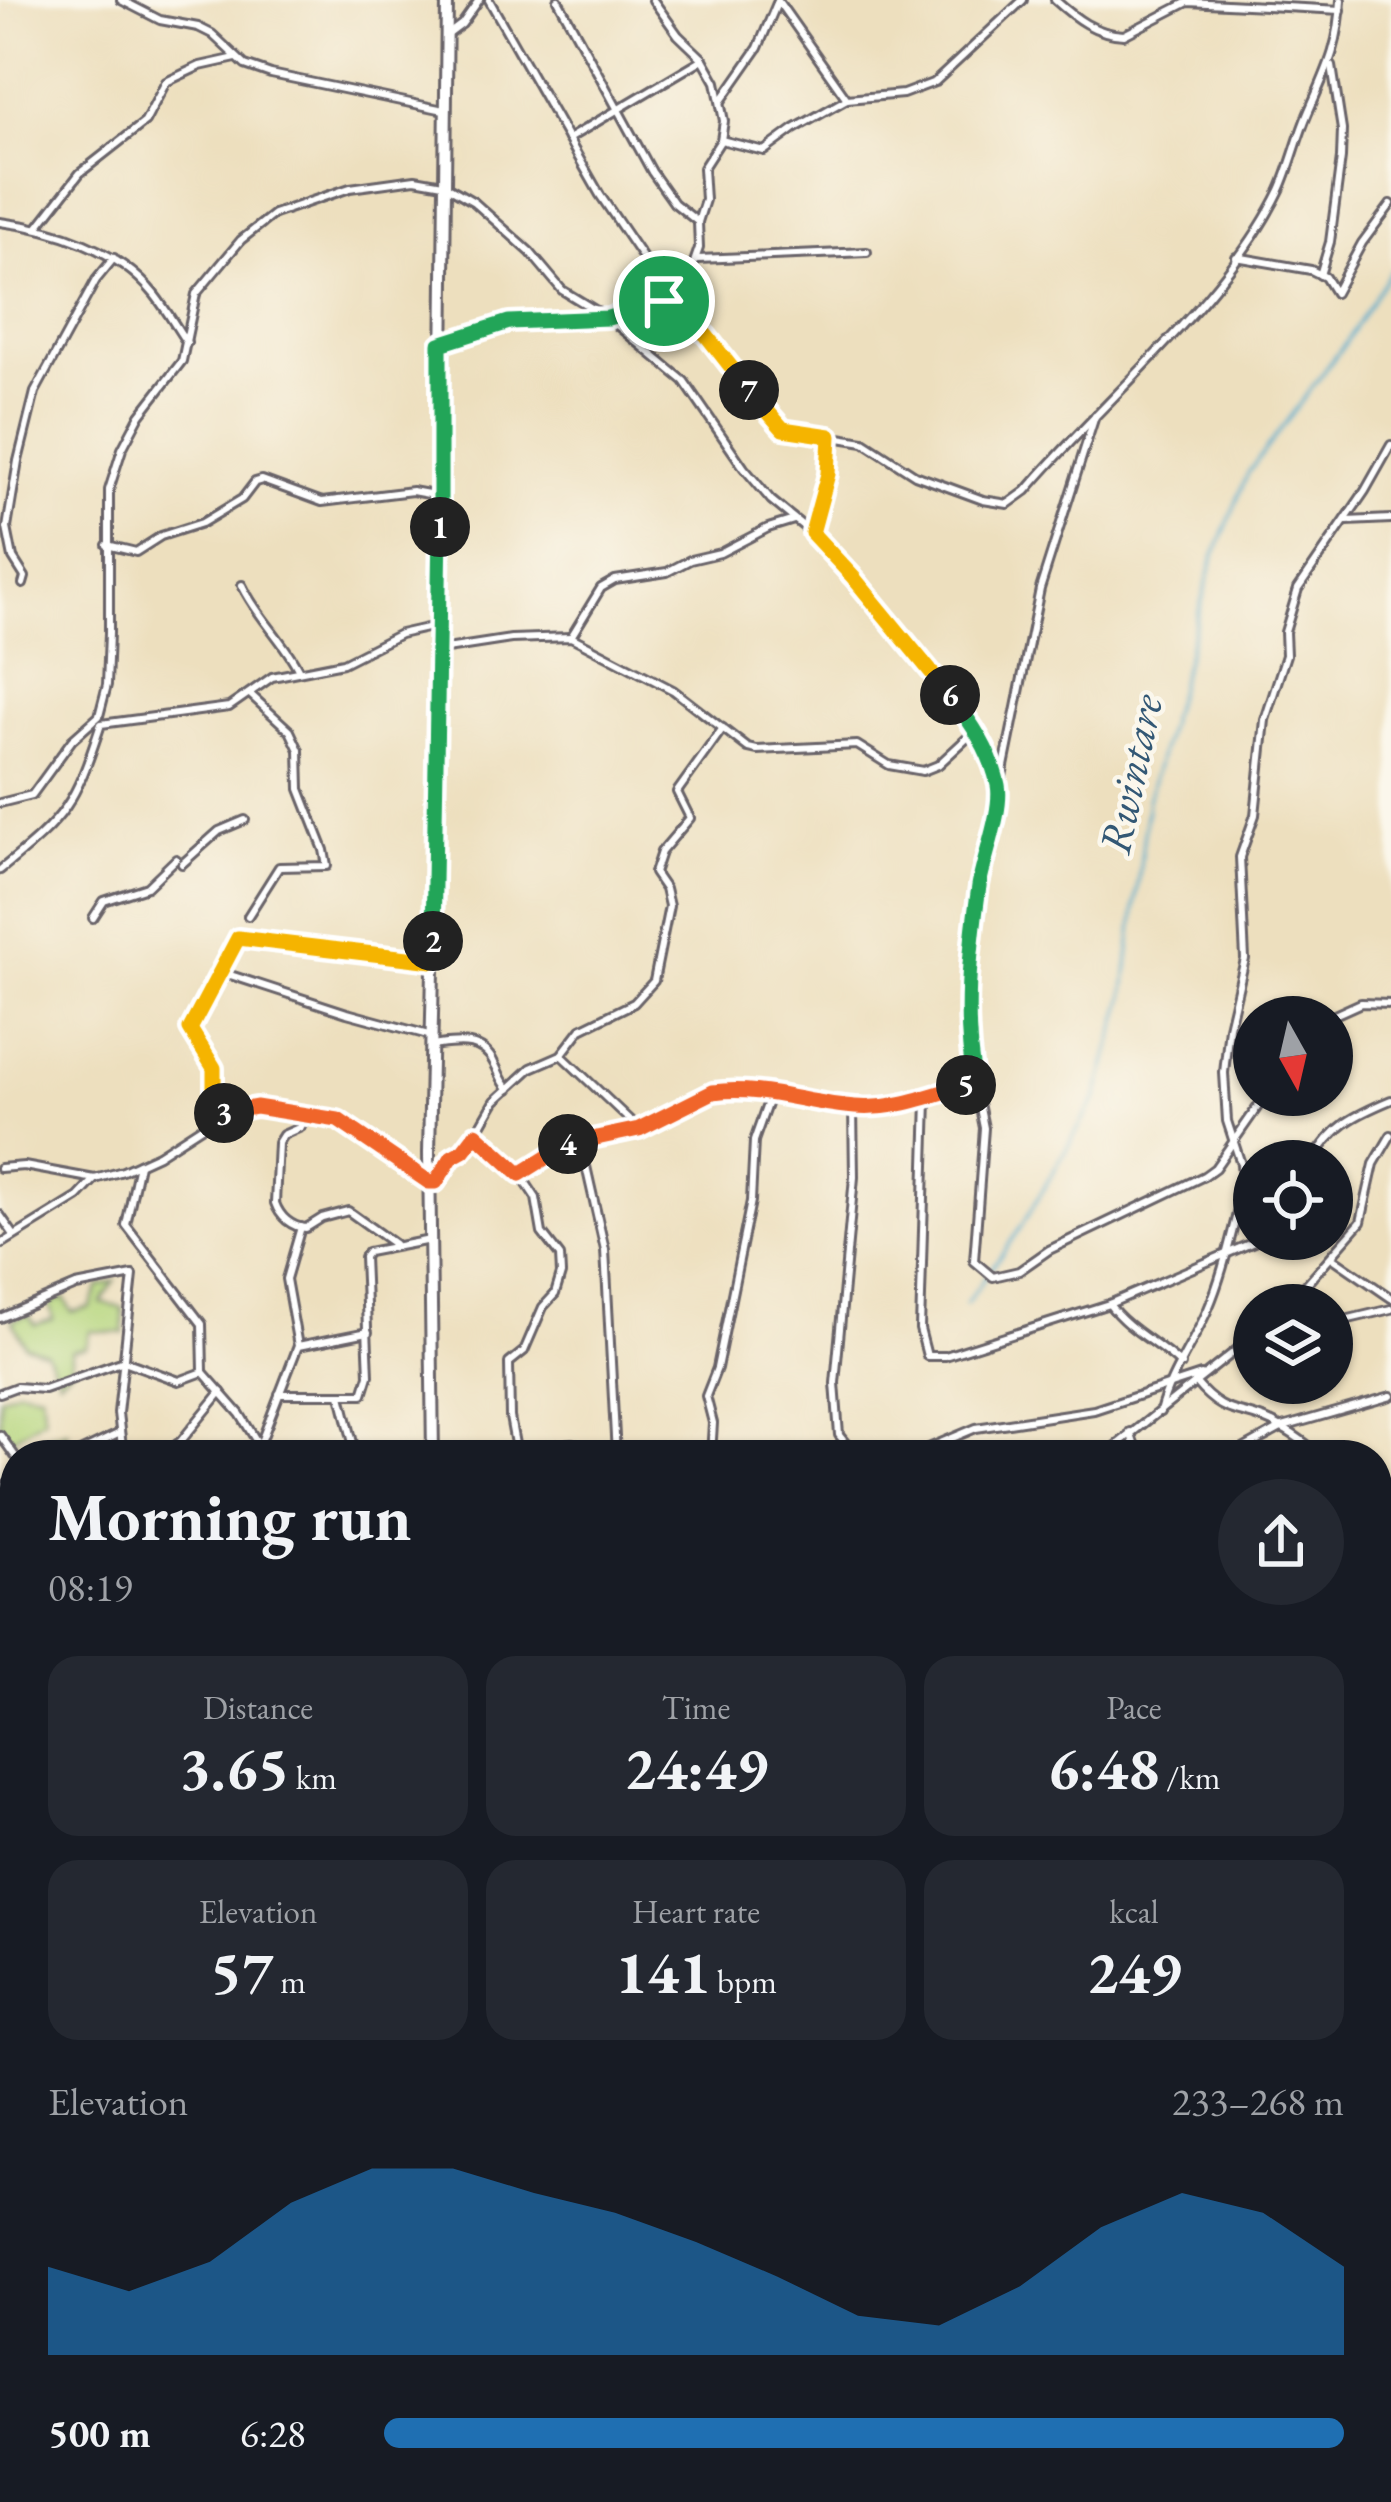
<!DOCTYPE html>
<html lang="en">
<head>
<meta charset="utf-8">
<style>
  body { margin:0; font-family:"EB Garamond",serif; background:#242831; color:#f1f3f6; height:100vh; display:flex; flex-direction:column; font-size:45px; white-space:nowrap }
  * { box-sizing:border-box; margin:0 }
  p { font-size:39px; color:#9ea1a6 }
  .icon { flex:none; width:66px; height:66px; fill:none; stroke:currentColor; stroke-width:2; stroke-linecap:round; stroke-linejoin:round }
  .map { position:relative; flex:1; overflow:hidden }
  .side { position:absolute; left:0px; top:1440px; width:1392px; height:1062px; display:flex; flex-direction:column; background:#171b24; border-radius:48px 48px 0 0; box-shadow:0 3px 9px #0004 }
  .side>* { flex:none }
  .needle { width:78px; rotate:172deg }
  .controls { position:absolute; left:1233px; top:996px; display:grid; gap:24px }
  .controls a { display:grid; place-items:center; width:120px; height:120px; border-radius:50%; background:#171b24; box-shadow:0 3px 9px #0004; font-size:60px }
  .pin { position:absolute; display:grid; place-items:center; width:102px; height:102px; color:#fff; margin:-51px; border:6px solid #fff; border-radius:50%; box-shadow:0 3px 12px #0007 }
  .km { position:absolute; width:60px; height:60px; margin:-30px; border-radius:50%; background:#222; color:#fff; font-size:33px; line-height:60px; text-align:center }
  .round { display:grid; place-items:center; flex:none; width:126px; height:126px; border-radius:63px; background:#242831 }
  .headline { display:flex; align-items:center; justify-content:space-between; height:204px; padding:0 48px }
  h1 { font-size:66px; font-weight:700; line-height:90px }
  .metrics { display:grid; grid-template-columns:repeat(3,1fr); gap:18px; height:204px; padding:12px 48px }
  .metrics div { display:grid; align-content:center; border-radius:30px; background:#242831; text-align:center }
  .metrics b { font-size:60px; font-weight:700 }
  .metrics small { font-size:33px; font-weight:400 }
  .metrics p { font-size:33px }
  .chart { height:336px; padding:24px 48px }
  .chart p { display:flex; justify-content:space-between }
  .chart svg { width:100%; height:216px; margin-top:12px; fill:#1f6fb2; opacity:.7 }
  ul { padding:0 48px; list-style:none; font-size:39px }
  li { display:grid; grid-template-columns:192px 144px 1fr; align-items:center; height:90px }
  li i { height:30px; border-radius:15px; background:#1f6fb2 }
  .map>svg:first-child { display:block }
  .green { fill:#b5d57c; stroke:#6c7c5c; stroke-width:3 }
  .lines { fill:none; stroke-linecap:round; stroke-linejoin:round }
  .stream { stroke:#4ca9cb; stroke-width:3 }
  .minor-casing { stroke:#696469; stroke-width:12 }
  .tertiary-casing { stroke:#696469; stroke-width:15 }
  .secondary-casing { stroke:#696469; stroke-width:16 }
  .trunk-casing { stroke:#696469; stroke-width:20 }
  .minor { stroke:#fff; stroke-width:6 }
  .tertiary { stroke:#fff; stroke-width:9 }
  .secondary { stroke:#fff; stroke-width:10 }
  .trunk { stroke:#fff; stroke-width:14 }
  .split-1-casing { stroke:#fff; stroke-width:24 }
  .split-2-casing { stroke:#fff; stroke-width:24 }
  .split-3-casing { stroke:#fff; stroke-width:24 }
  .split-4-casing { stroke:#fff; stroke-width:24 }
  .split-5-casing { stroke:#fff; stroke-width:24 }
  .split-6-casing { stroke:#fff; stroke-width:24 }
  .split-7-casing { stroke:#fff; stroke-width:24 }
  .split-8-casing { stroke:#fff; stroke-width:24 }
  .split-1 { stroke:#22a559; stroke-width:15 }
  .split-2 { stroke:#22a559; stroke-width:15 }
  .split-3 { stroke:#f5b400; stroke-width:15 }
  .split-4 { stroke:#f0652b; stroke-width:15 }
  .split-5 { stroke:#f0652b; stroke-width:15 }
  .split-6 { stroke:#22a559; stroke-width:15 }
  .split-7 { stroke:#f5b400; stroke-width:15 }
  .split-8 { stroke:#f5b400; stroke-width:15 }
  .labels { text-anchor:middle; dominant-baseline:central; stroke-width:9; stroke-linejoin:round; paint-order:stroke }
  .water-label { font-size:45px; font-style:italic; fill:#335875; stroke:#fbf7ec }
</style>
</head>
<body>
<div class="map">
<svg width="1391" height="2502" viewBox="0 0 1391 2502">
  <rect width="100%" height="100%" fill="#fbf7ec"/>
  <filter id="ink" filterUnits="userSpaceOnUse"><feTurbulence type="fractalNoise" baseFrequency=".00833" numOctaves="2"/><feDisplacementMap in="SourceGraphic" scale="24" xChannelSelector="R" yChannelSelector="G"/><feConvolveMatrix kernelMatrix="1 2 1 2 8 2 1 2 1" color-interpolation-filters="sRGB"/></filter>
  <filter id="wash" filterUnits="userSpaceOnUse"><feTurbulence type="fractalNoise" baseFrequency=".004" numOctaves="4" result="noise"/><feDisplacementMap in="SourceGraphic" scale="48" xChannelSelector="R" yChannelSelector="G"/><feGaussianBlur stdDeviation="2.7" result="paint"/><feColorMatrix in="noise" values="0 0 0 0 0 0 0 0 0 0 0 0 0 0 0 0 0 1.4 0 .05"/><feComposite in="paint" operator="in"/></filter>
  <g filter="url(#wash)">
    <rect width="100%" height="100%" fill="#eddfbe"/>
    <g class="green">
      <path d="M115 1281 101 1303 123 1308 124 1333 90 1331 86 1347 71 1350V1369L59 1379 46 1352 25 1345 12 1320 29 1315 35 1325 53 1319 49 1303 64 1298 72 1312 90 1307 99 1286Z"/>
      <path d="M18 1389 41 1393 44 1418 10 1440 0 1428V1397Z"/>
      <path d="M67 1431 64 1452 58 1455H18L13 1445Z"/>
    </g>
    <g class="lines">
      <path class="stream" d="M966 1304 1021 1227 1097 1097 1124 999 1148 799 1213 560 1248 473 1346 342 1391 270"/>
    </g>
  </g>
  <g filter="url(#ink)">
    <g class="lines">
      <defs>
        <g id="minor">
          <path d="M121 0 160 20 198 27 212 34 245 65 271 74 444 110"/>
          <path d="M489 0 600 195 668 295"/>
          <path d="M558 0 652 172 674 203 698 222"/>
          <path d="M1055 0C1075 18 1095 34 1124 35L1188 2 1341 10"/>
          <path d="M778 1 847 99"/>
          <path d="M446 36 462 24 479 0"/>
          <path d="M721 101 758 48 777 3"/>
          <path d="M568 139 703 59"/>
          <path d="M721 140 764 151 794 129 847 99 903 94 935 82 1023 0"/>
          <path d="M0 222C55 229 118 249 154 294 166 309 176 327 187 343"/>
          <path d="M38 227 80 173 145 122 166 82 200 66 236 58"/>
          <path d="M1236 257 1311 270 1325 277 1335 293 1362 243 1391 204"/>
          <path d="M698 259 867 252"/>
          <path d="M1320 275 1330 242 1341 158 1342 130 1332 66"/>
          <path d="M664 301 706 335 783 429 864 442 915 475 983 500 1008 504 1026 491C1104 399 1228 298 1280 190 1291 166 1297 138 1308 113 1326 71 1339 48 1341 0"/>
          <path d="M444 343 531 319 617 315 664 301 691 271 699 248 698 222 705 200 703 168 721 140 724 121 716 82 703 59 678 35 653 0"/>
          <path d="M1095 416 1040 589 980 885 969 973 970 1058 984 1128 974 1261 993 1277 1019 1271 1049 1250 1204 1176 1215 1168 1266 1095"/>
          <path d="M1347 521 1391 519"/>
          <path d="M811 533 828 474 830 437"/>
          <path d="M107 545 136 552 161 536 202 523 242 499 255 482 262 480 322 502 412 491 440 496"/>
          <path d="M23 584 25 577 13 558 7 528 18 461 35 392 96 280 114 258"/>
          <path d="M242 585C257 617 282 638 298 669"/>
          <path d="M571 637 601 588 615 580 667 572 690 560 720 553 768 528 794 520"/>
          <path d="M440 650 511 639 571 637 673 690 748 748 757 750 857 745 889 765 923 771 938 765 977 729"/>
          <path d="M0 803 32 795 72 740 99 716 107 685 109 633V490L122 449 140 415 182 361 196 294 241 240 274 214 350 188 415 179 443 184 474 202 530 252 562 290 608 318 684 381 744 468 771 500 825 544 977 729 999 789"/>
          <path d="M182 864 219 831 245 820"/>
          <path d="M0 870C67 816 74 806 101 724L229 707 272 677 343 663 400 634 440 625"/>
          <path d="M248 916 279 867 327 866 324 850 300 789 299 750 290 731 251 695"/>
          <path d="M93 918 104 901 147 887 176 859"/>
          <path d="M221 972 347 1013 432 1036"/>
          <path d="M1330 1017 1361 1003 1391 1004"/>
          <path d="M432 1046C455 1043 482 1037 494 1063 500 1073 500 1080 509 1089"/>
          <path d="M561 1055 639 1129"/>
          <path d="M927 1100 920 1329 927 1356H945L1109 1304 1261 1239"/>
          <path d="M853 1107 854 1177 835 1383 839 1435 855 1455"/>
          <path d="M223 1112 215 1097 214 1068 190 1029 238 938 433 960"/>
          <path d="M304 1117 301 1127 283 1135 278 1143 275 1203C280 1217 291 1227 306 1228L322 1218 348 1211 394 1244"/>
          <path d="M476 1134 520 1174 536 1198 542 1233 560 1256 561 1274 555 1294 543 1307 524 1351 509 1363 510 1417 517 1455"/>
          <path d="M581 1144 605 1250 616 1455"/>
          <path d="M1313 1161C1332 1126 1355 1115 1391 1100"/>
          <path d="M139 1164 126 1225 202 1324 203 1371"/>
          <path d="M0 1168 24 1166 95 1179 123 1171 158 1155 223 1113 257 1107 338 1120 429 1182H436L451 1157 463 1151 476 1134 495 1101 531 1068 561 1055 581 1029 634 1003 654 981 669 906 665 889 654 873 661 852 690 818 677 792 723 728"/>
          <path d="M520 1174 568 1144 639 1129 713 1092 751 1090 853 1107H879L927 1100 975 1083"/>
          <path d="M0 1215 14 1235"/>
          <path d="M0 1245 78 1197 95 1179"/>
          <path d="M1333 1258 1391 1298"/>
          <path d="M1109 1304C1128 1330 1158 1343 1181 1365"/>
          <path d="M1288 1305 1361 1222 1374 1164 1391 1135"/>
          <path d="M0 1318 76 1286 133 1275 118 1413 123 1455"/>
          <path d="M1332 1323 1391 1309"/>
          <path d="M298 1346 368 1332"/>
          <path d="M1195 1382C1227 1421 1242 1405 1280 1427 1295 1434 1308 1446 1321 1455"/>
          <path d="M0 1393 16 1387 44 1389 124 1361 179 1381 203 1372 240 1414 265 1455"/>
          <path d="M279 1394H363L369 1375 364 1257 368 1252 430 1240"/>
          <path d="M341 1395 356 1455"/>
          <path d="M1160 1412C1169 1376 1193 1344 1208 1309 1224 1272 1232 1230 1243 1191L1241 1164 1227 1121 1224 1073 1229 1027 1245 959 1240 857 1255 815 1265 720 1286 655 1285 632 1298 589 1365 491 1391 445"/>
          <path d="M1130 1432 1138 1455"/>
          <path d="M0 1435 15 1456"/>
          <path d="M259 1447 298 1346 286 1279 301 1227"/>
          <path d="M514 1451 572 1443 598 1455H610"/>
          <path d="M74 1455 118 1434"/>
          <path d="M163 1455 181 1441 221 1392"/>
          <path d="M711 1455 713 1423 706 1396 717 1368 751 1201 754 1141 771 1093"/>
          <path d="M912 1455 976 1428 1094 1410 1201 1375"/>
          <path d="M1104 1455 1254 1336"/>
          <path d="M1232 1455 1283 1427 1391 1396"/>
          <path d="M0 1488 15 1481"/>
          <path d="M1377 1523 1391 1522"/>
          <path d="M0 1530 15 1565"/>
          <path d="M5 1592 15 1576"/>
          <path d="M1377 1616 1391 1611"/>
          <path d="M0 1647 15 1609"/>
          <path d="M1377 1699 1391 1696"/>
          <path d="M1377 1776 1391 1797"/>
          <path d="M0 1815 15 1789"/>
          <path d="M0 1864 15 1870"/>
          <path d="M0 1930 15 1934"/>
          <path d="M1391 1982 1384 1989 1391 2028"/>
          <path d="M0 2013 15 2005"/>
          <path d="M0 2080 15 2071"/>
          <path d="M1377 2102 1391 2090"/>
          <path d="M1377 2134 1391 2131"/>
          <path d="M0 2144 15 2137"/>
          <path d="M1391 2148 1386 2181V2251L1379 2256 1391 2319"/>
          <path d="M0 2212 15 2207"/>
          <path d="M1377 2324 1389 2314"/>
          <path d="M0 2376 15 2370"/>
          <path d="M1377 2439 1391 2438"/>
          <path d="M1377 2474 1391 2468"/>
          <path d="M412 2487 433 2502"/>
          <path d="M581 2487 619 2502"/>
          <path d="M723 2487 724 2502"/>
          <path d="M861 2487 917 2498 960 2487"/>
          <path d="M1135 2487 1145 2502"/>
          <path d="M45 2502 53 2487"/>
          <path d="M280 2502 288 2487"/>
          <path d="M514 2502 519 2487"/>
          <path d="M920 2502 917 2498 924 2487"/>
          <path d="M1103 2502 1124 2487"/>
          <path d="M1208 2502 1229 2487"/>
          <path d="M1338 2502 1352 2487"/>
        </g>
        <path id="tertiary" d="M0 1590 15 1597"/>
        <path id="secondary" d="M433 1455 429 1153 440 650 447 0"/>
        <g id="trunk">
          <path d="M1377 1813 1391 1810"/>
          <path d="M0 2278 15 2271"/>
          <path d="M0 2432 15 2449"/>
          <path d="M80 2487 129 2502"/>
        </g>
      </defs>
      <use href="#minor" class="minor-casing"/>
      <use href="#tertiary" class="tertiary-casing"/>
      <use href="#secondary" class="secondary-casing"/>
      <use href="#trunk" class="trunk-casing"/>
      <use href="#minor" class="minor"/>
      <use href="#tertiary" class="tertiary"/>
      <use href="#secondary" class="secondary"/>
      <use href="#trunk" class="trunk"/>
    </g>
  </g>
  <g class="lines" filter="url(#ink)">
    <defs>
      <path id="split-1" d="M440 527V344L509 322 608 318 664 301"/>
      <path id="split-2" d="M433 941 440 527"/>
      <path id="split-3" d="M224 1113 214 1096V1068L190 1029 238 938 433 961V941"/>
      <path id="split-4" d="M224 1113 256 1107 338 1120 429 1182H436L452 1157 463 1151 476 1134 520 1174 568 1144"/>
      <path id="split-5" d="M568 1144 639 1129 713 1092C762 1085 807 1104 855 1107 896 1110 928 1096 966 1085"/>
      <path id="split-6" d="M950 695C971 722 991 751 998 785 1003 810 983 860 979 886 970 950 962 1019 975 1083L966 1085"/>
      <path id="split-7" d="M749 390 783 429 830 436 828 474 812 533 853 577 950 695"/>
      <path id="split-8" d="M664 301 706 335 749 390"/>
    </defs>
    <use href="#split-1" class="split-1-casing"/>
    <use href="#split-2" class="split-2-casing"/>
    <use href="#split-3" class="split-3-casing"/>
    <use href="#split-4" class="split-4-casing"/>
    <use href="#split-5" class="split-5-casing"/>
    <use href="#split-6" class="split-6-casing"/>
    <use href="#split-7" class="split-7-casing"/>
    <use href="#split-8" class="split-8-casing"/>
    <use href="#split-1" class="split-1"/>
    <use href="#split-2" class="split-2"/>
    <use href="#split-3" class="split-3"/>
    <use href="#split-4" class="split-4"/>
    <use href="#split-5" class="split-5"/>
    <use href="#split-6" class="split-6"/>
    <use href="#split-7" class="split-7"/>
    <use href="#split-8" class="split-8"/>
  </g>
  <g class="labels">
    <g class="water-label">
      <text transform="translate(1130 774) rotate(-78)">Rwintare</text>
    </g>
  </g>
</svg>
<div class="controls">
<a><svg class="needle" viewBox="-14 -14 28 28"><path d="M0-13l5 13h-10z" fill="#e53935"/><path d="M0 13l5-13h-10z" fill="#9ea1a6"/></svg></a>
<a><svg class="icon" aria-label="locate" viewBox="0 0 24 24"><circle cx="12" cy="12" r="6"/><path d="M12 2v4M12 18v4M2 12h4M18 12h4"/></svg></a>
<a><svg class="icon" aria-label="layers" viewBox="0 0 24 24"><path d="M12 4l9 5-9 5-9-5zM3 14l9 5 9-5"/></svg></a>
</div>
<div class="pin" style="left:664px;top:301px;background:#1e9e55"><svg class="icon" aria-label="arrive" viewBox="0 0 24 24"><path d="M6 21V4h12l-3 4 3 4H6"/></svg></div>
<b class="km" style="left:440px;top:527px">1</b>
<b class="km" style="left:433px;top:941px">2</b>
<b class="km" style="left:224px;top:1113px">3</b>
<b class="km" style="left:568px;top:1144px">4</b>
<b class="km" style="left:966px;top:1085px">5</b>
<b class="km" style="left:950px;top:695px">6</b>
<b class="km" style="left:749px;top:390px">7</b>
<section class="side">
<div class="headline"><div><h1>Morning run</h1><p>08:19</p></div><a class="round"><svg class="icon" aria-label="share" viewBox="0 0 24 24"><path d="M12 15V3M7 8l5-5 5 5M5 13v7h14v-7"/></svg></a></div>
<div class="metrics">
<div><p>Distance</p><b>3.65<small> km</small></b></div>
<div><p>Time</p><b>24:49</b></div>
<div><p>Pace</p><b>6:48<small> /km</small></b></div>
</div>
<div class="metrics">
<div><p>Elevation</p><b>57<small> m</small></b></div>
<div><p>Heart rate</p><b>141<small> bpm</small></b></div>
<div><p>kcal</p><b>249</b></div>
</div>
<div class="chart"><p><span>Elevation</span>233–268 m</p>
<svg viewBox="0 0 160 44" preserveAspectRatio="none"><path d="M0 44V26L10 31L20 25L30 13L40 6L50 6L60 11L70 15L80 21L90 28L100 36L110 38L120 30L130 18L140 11L150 15L160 26V44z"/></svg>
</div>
<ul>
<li><b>500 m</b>6:28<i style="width:100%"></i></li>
</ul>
</section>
</div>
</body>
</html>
